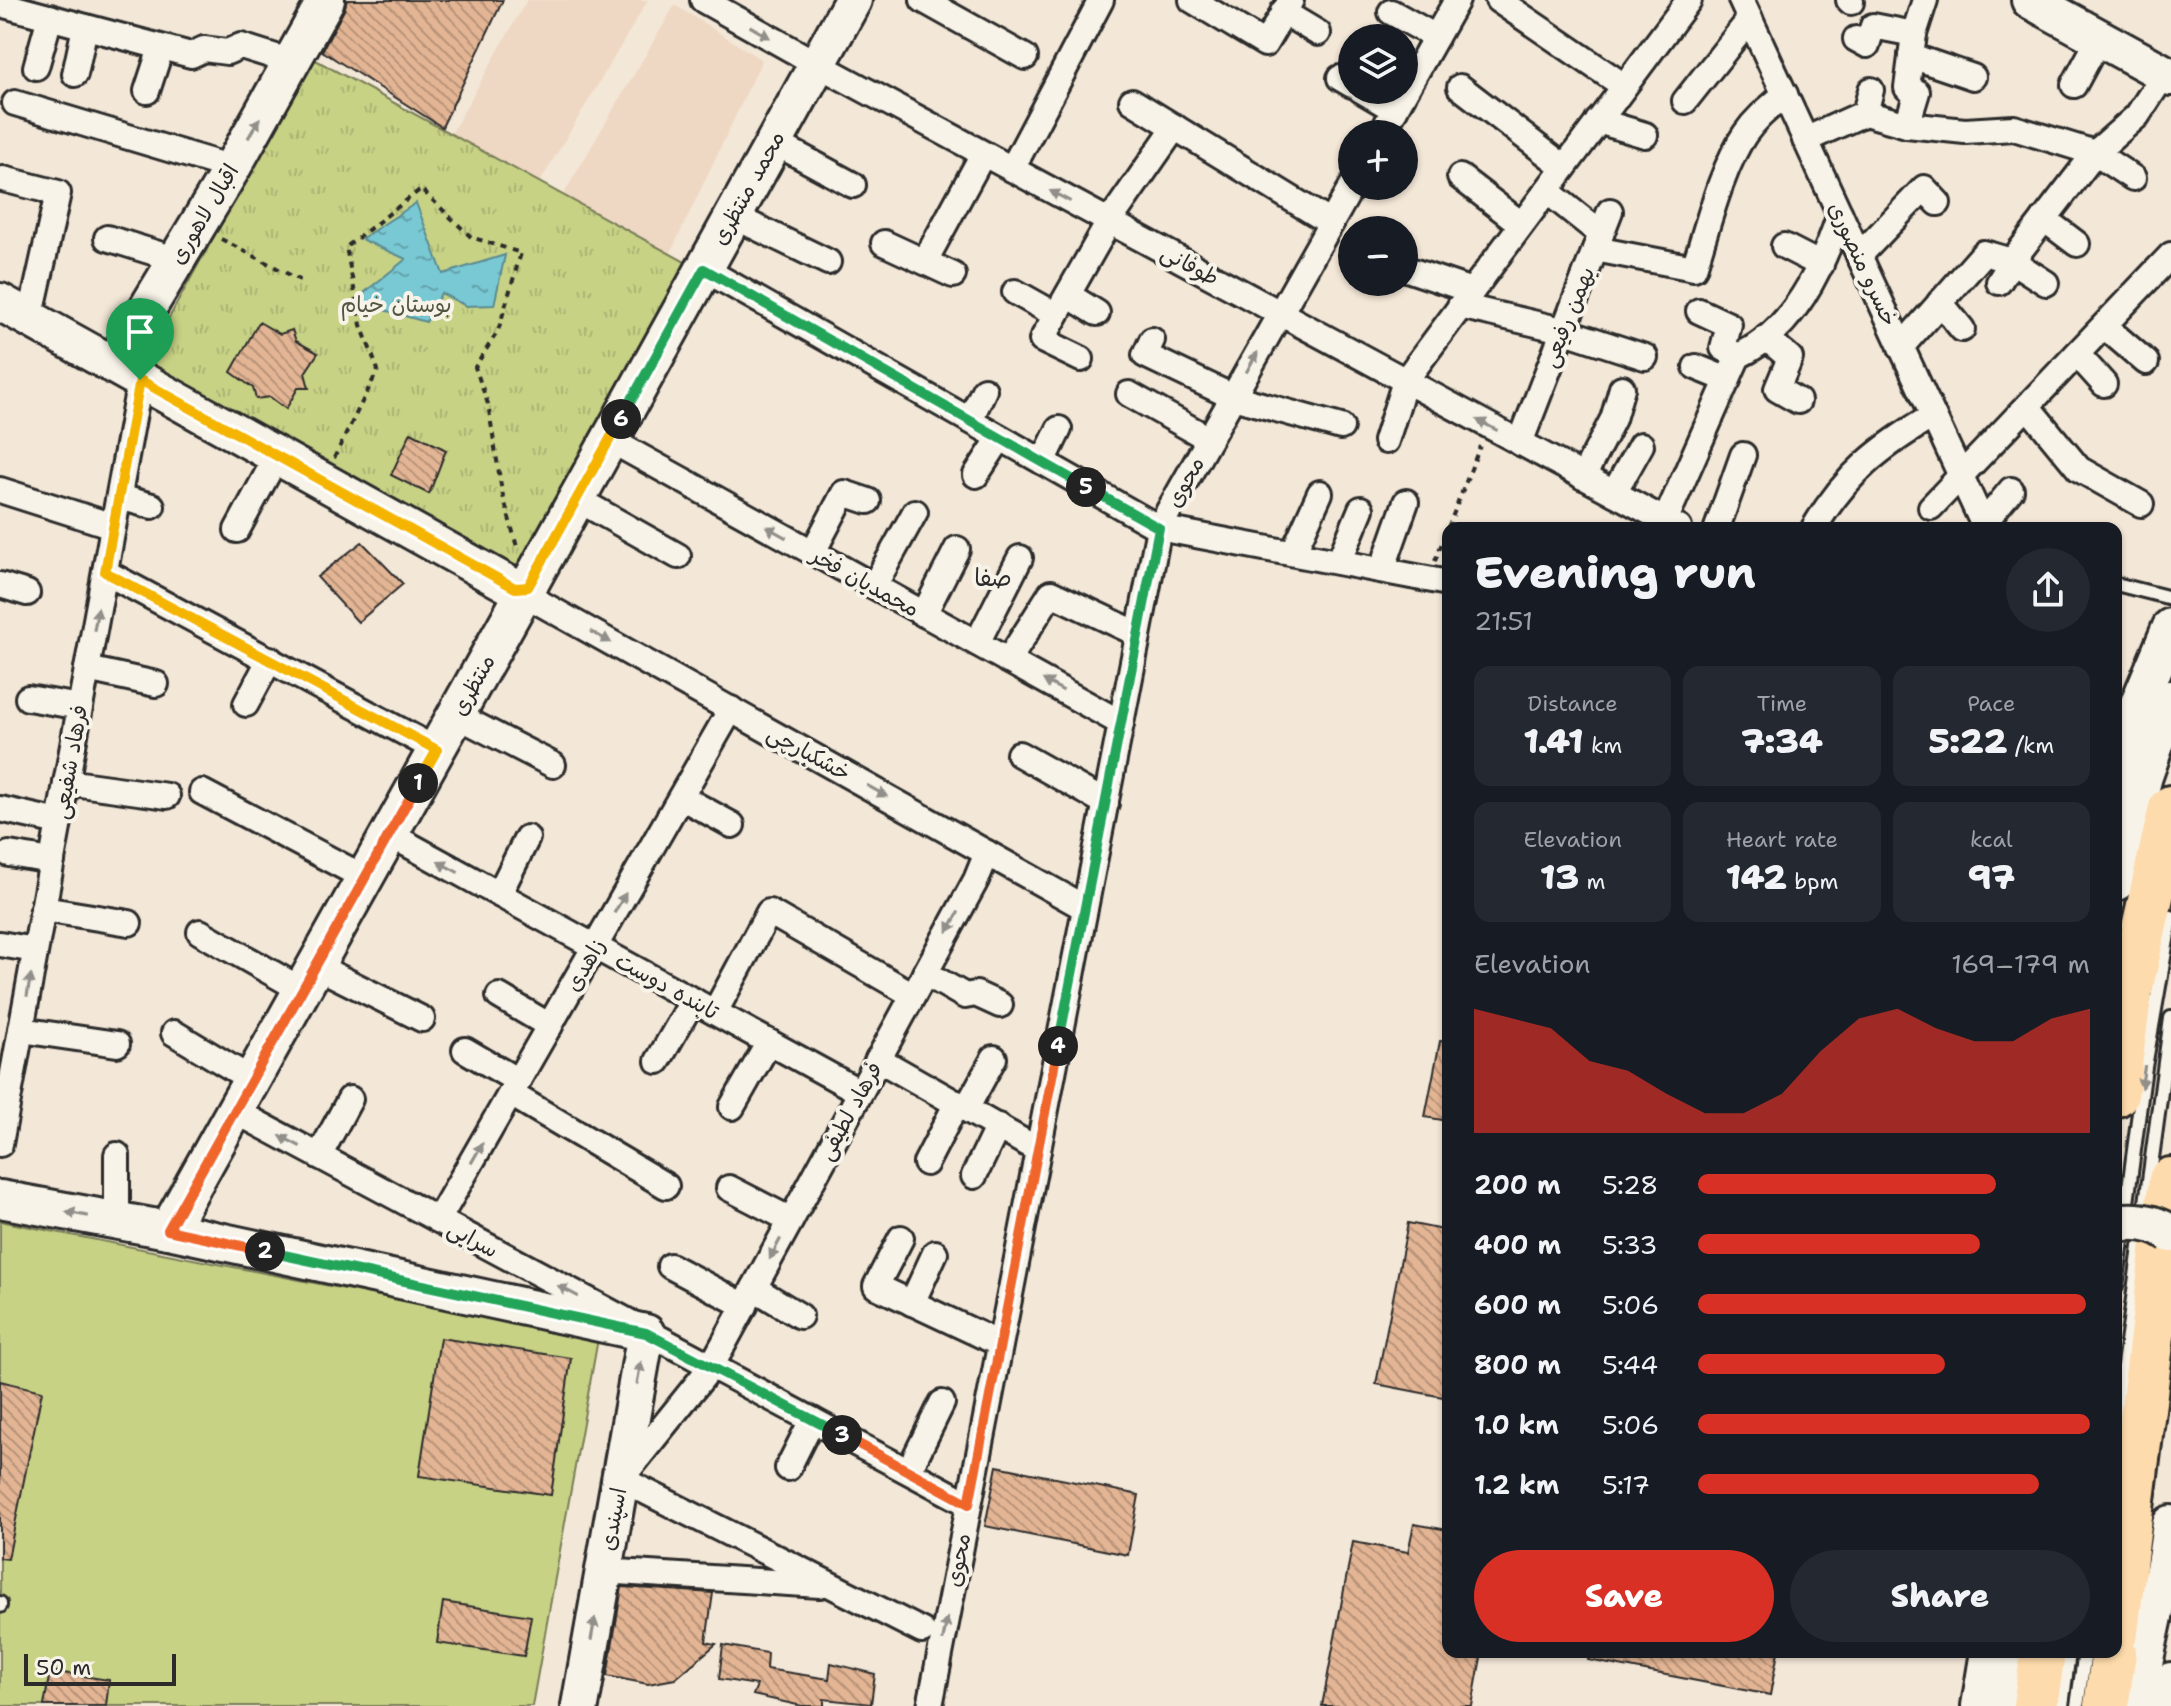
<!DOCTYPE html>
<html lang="en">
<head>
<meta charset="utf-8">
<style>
  body { margin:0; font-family:"Shantell Sans","Playpen Sans Arabic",sans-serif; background:#242831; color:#f1f3f6; height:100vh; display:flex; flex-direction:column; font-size:30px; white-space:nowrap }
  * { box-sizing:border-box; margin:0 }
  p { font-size:26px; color:#9ea1a6 }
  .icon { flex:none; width:44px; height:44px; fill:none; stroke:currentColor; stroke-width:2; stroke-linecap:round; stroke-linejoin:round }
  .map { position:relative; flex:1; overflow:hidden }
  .details { position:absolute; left:1442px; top:522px; width:680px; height:1136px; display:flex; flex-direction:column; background:#171b24; border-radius:16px; box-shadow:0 2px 6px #0004 }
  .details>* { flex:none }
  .controls { position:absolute; left:1338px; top:24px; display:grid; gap:16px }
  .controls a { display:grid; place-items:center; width:80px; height:80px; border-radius:50%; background:#171b24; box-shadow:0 2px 6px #0004; font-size:40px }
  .scale { position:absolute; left:24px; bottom:20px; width:152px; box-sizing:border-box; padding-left:8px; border:4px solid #2b2b2b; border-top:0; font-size:22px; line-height:28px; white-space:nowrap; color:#2b2b2b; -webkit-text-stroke:6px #f7f3e8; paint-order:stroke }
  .pin { position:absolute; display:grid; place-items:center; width:68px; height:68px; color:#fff; margin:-82px -34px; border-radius:50% 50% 50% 0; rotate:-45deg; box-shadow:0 0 8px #0007 }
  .pin .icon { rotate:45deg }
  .km { position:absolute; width:40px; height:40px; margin:-20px; border-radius:50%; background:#222; color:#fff; font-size:22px; line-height:40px; text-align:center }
  .round { display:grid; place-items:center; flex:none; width:84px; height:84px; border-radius:42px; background:#242831 }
  .overview { display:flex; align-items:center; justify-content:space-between; height:136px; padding:0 32px }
  h1 { font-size:44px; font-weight:800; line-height:60px }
  .metrics { display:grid; grid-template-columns:repeat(3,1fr); gap:12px; height:136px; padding:8px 32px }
  .metrics div { display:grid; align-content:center; border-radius:16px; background:#242831; text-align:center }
  .metrics b { font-size:34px; font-weight:800 }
  .metrics small { font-size:22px; font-weight:400 }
  .metrics p { font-size:22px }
  .chart { height:224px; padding:16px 32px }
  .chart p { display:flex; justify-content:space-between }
  .chart svg { width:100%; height:144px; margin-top:8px; fill:#d93025; opacity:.7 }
  .cta { display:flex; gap:16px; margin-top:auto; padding:16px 32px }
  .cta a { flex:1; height:92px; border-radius:48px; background:#d93025; color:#fff; font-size:32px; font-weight:800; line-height:92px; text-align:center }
  .cta a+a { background:#242831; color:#f1f3f6 }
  ul { padding:0 32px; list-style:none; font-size:26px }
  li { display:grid; grid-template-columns:128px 96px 1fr; align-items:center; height:60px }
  li i { height:20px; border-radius:10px; background:#d93025 }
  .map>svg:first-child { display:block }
  .built { fill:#eed8c3 }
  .grass { fill:#c7d285; stroke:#797e58; stroke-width:2 }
  .park { fill:url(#park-tufts); stroke:#797e58; stroke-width:2 }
  .water { fill:url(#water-ripples); stroke:#5a8a90; stroke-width:2 }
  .building { fill:url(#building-back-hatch); stroke:#2b2b2b; stroke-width:2 }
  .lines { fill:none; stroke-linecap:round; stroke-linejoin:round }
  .lane-casing { stroke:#2b2b2b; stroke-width:18 }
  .street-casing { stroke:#2b2b2b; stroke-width:30 }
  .secondary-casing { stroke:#2b2b2b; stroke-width:42 }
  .highway-casing { stroke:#2b2b2b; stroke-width:50 }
  .path { stroke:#2b2b2b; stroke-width:4; stroke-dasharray:6 6; stroke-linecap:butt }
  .lane { stroke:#f7f3e8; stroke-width:12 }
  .street { stroke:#f7f3e8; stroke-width:24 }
  .secondary { stroke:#f7f3e8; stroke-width:36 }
  .highway { stroke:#fedbac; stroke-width:44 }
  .secondary-bridge-casing { stroke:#2b2b2b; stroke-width:42; stroke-linecap:butt }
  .secondary-bridge { stroke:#f7f3e8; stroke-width:36 }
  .oneway { fill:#918f8a }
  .split-1-casing { stroke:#fff; stroke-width:16 }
  .split-2-casing { stroke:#fff; stroke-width:16 }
  .split-3-casing { stroke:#fff; stroke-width:16 }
  .split-4-casing { stroke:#fff; stroke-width:16 }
  .split-5-casing { stroke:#fff; stroke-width:16 }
  .split-6-casing { stroke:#fff; stroke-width:16 }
  .split-7-casing { stroke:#fff; stroke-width:16 }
  .split-1 { stroke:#f5b400; stroke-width:10 }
  .split-2 { stroke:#f0652b; stroke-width:10 }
  .split-3 { stroke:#22a559; stroke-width:10 }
  .split-4 { stroke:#f0652b; stroke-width:10 }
  .split-5 { stroke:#22a559; stroke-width:10 }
  .split-6 { stroke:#22a559; stroke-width:10 }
  .split-7 { stroke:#f5b400; stroke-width:10 }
  .labels { text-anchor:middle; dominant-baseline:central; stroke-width:8; stroke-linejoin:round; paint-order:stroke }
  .street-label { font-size:22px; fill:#2b2b2b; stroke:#f7f3e8 }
  .park-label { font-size:22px; fill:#525542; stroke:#f7f3e8 }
  .neighbourhood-label { font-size:24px; fill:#2b2b2b; stroke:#f7f3e8 }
</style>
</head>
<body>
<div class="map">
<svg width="2171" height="1706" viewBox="0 0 2171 1706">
  <defs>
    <pattern id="park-tufts" width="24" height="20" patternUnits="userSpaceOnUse" patternTransform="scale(2)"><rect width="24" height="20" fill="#c7d285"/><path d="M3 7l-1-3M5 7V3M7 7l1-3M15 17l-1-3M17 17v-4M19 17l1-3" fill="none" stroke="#abb473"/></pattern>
    <pattern id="water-ripples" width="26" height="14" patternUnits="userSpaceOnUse" patternTransform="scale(2)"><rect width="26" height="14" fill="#79c9d4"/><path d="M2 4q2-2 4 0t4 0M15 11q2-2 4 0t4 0" fill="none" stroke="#63a3ac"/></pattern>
    <pattern id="building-back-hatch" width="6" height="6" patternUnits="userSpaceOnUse" patternTransform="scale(2)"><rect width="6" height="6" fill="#e3b594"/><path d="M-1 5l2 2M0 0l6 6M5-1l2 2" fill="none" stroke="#b89379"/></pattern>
  </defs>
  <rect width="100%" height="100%" fill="#f3e7d7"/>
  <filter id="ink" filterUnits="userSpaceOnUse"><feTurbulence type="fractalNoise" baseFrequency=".0125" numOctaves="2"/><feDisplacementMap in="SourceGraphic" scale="16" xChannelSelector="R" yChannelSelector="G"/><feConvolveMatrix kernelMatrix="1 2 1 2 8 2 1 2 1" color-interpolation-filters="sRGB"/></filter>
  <g filter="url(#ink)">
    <g class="built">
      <path d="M527 0H648L540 182 451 134Z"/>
      <path d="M675 5 762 60 670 254 563 195Z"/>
    </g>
    <path class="grass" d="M0 1221 598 1339 532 1706H0Z"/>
    <path class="park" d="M312 58 687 263 518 571 143 365Z"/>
    <path class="water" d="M416 203 443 274 505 255 494 305 466 306 441 293 426 322 363 304 365 292 406 259 361 239Z"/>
    <g class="building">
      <path d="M347 0H503L442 127 322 51 344 10Z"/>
      <path d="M259 322 280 334 292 330 296 341 318 353 305 373 309 388H298L286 409 270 397 256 399 253 388 231 372Z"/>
      <path d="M411 432 446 450 429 494 391 475Z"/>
      <path d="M362 542 403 584 358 622 317 577Z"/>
      <path d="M1440 1041 1448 1042V1121L1425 1117Z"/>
      <path d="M1408 1223 1448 1231V1398L1376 1384Z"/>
      <path d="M440 1338 571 1358 551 1495 419 1476Z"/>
      <path d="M0 1381 42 1391 8 1559 0 1558Z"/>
      <path d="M997 1466 1139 1495 1128 1555 985 1526Z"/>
      <path d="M1414 1524 1448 1530V1652H1482L1472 1706H1322L1353 1542 1408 1552Z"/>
      <path d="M622 1587 713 1593 706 1642 716 1644 675 1679 648 1684 607 1676Z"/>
      <path d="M443 1602 531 1616 524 1656 437 1643Z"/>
      <path d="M723 1645 767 1653 766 1669 829 1679 831 1663 875 1674 871 1704 824 1699V1706H802L753 1695 757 1685 719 1679Z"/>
      <path d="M1589 1652H1778L1770 1695 1588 1660Z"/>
      <path d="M50 1671 109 1680 106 1706H44Z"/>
    </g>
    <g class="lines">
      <defs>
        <g id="lane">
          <path d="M2116 584 2171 598"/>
          <path d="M2116 1286 2145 1067 2171 917"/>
          <path d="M2116 1424 2171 1018"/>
          <path d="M0 1603V1606"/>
          <path d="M2062 1706 2069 1652"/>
          <path d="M2077 1706 2085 1652"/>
        </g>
        <g id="street">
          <path d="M703 0 817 64 1679 528"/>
          <path d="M923 0 1025 57"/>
          <path d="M1192 0 1265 44 1291 0"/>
          <path d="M1498 0 1624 86"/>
          <path d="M1741 0 1985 528"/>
          <path d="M1849 0 1851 2"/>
          <path d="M0 4 191 55 204 49 227 52 241 46 292 62"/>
          <path d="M1283 12 1318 33"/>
          <path d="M1391 12 1436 37"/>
          <path d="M1856 39 1867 45 1873 26 1914 34"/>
          <path d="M1911 56 1973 77"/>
          <path d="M36 67 50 17"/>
          <path d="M75 74 85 27"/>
          <path d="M1340 78 1352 85"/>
          <path d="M2074 85 2100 37"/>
          <path d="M1460 87 1564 167"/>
          <path d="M1361 90 1395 110"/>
          <path d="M147 91 161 48"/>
          <path d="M1132 101 1331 223"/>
          <path d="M1685 101 1750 19"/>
          <path d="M15 103 232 168"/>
          <path d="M1865 113 1871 90"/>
          <path d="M1598 121 1645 135"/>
          <path d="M1907 125 1917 92 1907 88 1914 34 1925 0"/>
          <path d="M1381 134 1457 0"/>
          <path d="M1805 140 1865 113 1907 125 1965 131 2014 128 2095 153 2137 116 2165 73"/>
          <path d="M774 142 853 185"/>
          <path d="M1012 169 1101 0"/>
          <path d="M1460 177 1521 224"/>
          <path d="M3 179 58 193 30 319"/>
          <path d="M1547 191 1601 234"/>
          <path d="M733 216 828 262"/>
          <path d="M2044 219 2077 244"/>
          <path d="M107 238 178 260"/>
          <path d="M884 243 953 275"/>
          <path d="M1784 246 1821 265"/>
          <path d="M1595 249 1694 268C1707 228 1722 167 1745 134 1756 118 1770 107 1785 94"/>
          <path d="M1859 256 1924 188 1938 203"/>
          <path d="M925 261 983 154"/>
          <path d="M1404 268 1472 291"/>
          <path d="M704 269 1159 528 1448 583"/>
          <path d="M1999 282 2012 261 2046 283"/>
          <path d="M1015 292 1056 315"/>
          <path d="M1068 295 1097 313"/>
          <path d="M1940 302 1962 329"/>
          <path d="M1460 306 1562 330 1645 357"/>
          <path d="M1699 311 1729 325 1723 348 1738 356"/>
          <path d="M2104 326 2146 362"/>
          <path d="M1766 338 1790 358 1777 389 1798 401"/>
          <path d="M1152 340 1145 355 1233 397 1341 427"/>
          <path d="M1901 347 1984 253 2012 261 2095 153 2133 178"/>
          <path d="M2077 354 2104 384"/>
          <path d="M1081 359 1042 340 1109 222 1175 127"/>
          <path d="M1696 367 1728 380"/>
          <path d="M1129 394 1209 439"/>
          <path d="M2028 407 2079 469 2141 504"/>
          <path d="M970 420 984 390"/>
          <path d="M610 440 1121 723"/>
          <path d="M1386 441 1405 381 1689 0"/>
          <path d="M1520 443 1610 211"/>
          <path d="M1043 462 1059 429"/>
          <path d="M976 475 1000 438"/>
          <path d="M1583 477 1613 419 1622 388"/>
          <path d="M0 490 113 526"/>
          <path d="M1614 493 1641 445"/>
          <path d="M119 497 152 506"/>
          <path d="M577 499 678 556"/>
          <path d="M1931 507 2171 255"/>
          <path d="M1665 521 1738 356C1793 331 1822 269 1840 214"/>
          <path d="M1983 524 2011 490"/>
          <path d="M1717 528 1743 455"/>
          <path d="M1814 528C1846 474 1880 447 1933 416"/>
          <path d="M237 530 277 456"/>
          <path d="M813 552 844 493 868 501"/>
          <path d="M1293 553 1320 493"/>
          <path d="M1339 562 1361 509"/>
          <path d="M1382 570 1406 502"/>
          <path d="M105 572 437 750"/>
          <path d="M0 585 27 593"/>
          <path d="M874 586 915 512"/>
          <path d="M533 599 1085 908"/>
          <path d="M924 614 957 549"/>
          <path d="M977 643 1020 558"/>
          <path d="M1008 661 1051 593 1138 634"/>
          <path d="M87 669 156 684"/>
          <path d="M28 698 80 707"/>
          <path d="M246 704 270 659"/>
          <path d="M456 715 553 765"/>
          <path d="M1019 754 1106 803"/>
          <path d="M66 782 167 796"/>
          <path d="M202 792 365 878"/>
          <path d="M681 797 732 825"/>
          <path d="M0 809 59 822"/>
          <path d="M389 834 860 1092"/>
          <path d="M9 854 52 861"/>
          <path d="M499 894 527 838"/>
          <path d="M43 909 129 923"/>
          <path d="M200 932 302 990"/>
          <path d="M0 944 35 950"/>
          <path d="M316 966 422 1019"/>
          <path d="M925 973 965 996 976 994 1000 1005"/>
          <path d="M499 996 550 1026"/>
          <path d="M715 1012 769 912 913 995"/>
          <path d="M21 1030 117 1044"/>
          <path d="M174 1033 252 1080"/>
          <path d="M465 1050 518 1081"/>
          <path d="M878 1059 1038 1150"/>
          <path d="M658 1061 693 1000"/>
          <path d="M511 1094 666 1186"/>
          <path d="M732 1107 769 1042"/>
          <path d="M966 1109 994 1058"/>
          <path d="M235 1111 969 1504"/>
          <path d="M0 1144 140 380"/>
          <path d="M117 1155V1221"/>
          <path d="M319 1156 350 1099"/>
          <path d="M926 1163 957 1103"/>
          <path d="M974 1176 998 1126"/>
          <path d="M729 1188 791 1220"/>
          <path d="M438 1220 731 709"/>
          <path d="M901 1238 876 1286 1000 1344"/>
          <path d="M670 1266 745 1306"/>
          <path d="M754 1288 800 1316"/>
          <path d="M912 1303 935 1253"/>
          <path d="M788 1468 812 1420"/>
          <path d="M909 1470 942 1403"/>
          <path d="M603 1571 820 1585"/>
          <path d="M922 1631 621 1479 711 1367 976 880 987 853"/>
          <path d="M930 1706 1159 528 1352 186"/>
        </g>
        <g id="secondary">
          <path d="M2030 0 2171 77"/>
          <path d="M0 302 515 588"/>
          <path d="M114 364 232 168 326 0"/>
          <path d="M528 587 853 0"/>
          <path d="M2116 794 2134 715 2171 627"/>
          <path d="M2116 882 2144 776 2171 699"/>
          <path d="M0 1199 168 1230 646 1333 580 1706"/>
          <path d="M168 1230 520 600"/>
          <path d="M2167 1584 2166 1560 2171 1524"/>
          <path d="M1980 1706 1989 1652"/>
          <path d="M2006 1706 2012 1652"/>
          <path d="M2138 1706 2145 1659 2166 1560"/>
          <path d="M2168 1706 2171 1681"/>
        </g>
        <g id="highway">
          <path d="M2116 1094 2130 990 2171 808"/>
          <path d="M2116 1631 2171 1180"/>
          <path d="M2035 1706 2043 1652"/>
          <path d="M2106 1706 2114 1652"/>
        </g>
      </defs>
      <use href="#lane" class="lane-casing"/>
      <use href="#street" class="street-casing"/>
      <use href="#secondary" class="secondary-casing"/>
      <use href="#highway" class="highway-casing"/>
      <g class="path">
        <path d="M221 239 300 280"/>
        <path d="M334 458 378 370 361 325 346 247 421 189 471 237 521 253 498 331 475 367 488 404 502 492 517 547"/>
        <path d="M1435 561 1480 446"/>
      </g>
      <use href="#lane" class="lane"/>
      <use href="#street" class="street"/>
      <use href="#secondary" class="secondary"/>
      <use href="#highway" class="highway"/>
      <defs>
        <path id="secondary-bridge" d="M2116 1223C2136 1220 2154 1222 2171 1234"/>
      </defs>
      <use href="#secondary-bridge" class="secondary-bridge-casing"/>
      <use href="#secondary-bridge" class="secondary-bridge"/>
    </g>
    <defs><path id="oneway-solid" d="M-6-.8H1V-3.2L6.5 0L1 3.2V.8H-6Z" transform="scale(2)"/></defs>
    <g class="oneway">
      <use href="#oneway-solid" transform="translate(760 32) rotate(30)"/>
      <use href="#oneway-solid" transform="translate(254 128) rotate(-60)"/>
      <use href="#oneway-solid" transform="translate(1060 196) rotate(-152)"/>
      <use href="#oneway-solid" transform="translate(1252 362) rotate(-61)"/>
      <use href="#oneway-solid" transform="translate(1487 425) rotate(-152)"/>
      <use href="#oneway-solid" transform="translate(776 532) rotate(-151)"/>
      <use href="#oneway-solid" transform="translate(96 619) rotate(-80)"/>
      <use href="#oneway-solid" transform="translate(601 637) rotate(29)"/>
      <use href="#oneway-solid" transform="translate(1053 685) rotate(-151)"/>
      <use href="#oneway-solid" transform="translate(877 791) rotate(29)"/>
      <use href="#oneway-solid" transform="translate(448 867) rotate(-152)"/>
      <use href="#oneway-solid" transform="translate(620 903) rotate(-60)"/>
      <use href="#oneway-solid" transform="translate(953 922) rotate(119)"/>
      <use href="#oneway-solid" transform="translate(29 985) rotate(-80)"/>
      <use href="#oneway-solid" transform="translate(2143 1077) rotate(98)"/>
      <use href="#oneway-solid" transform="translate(290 1141) rotate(-152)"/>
      <use href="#oneway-solid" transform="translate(477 1153) rotate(-60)"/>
      <use href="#oneway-solid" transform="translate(77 1214) rotate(-169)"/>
      <use href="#oneway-solid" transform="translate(775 1249) rotate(118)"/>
      <use href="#oneway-solid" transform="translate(568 1291) rotate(-152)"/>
      <use href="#oneway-solid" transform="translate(639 1373) rotate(-80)"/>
      <use href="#oneway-solid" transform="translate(593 1629) rotate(-80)"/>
      <use href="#oneway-solid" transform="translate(945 1629) rotate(-79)"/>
    </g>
  </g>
  <g class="lines" filter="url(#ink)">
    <defs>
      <path id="split-1" d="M140 380 105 572 437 750 418 783"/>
      <path id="split-2" d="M265 1251 168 1230 418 783"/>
      <path id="split-3" d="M265 1251 646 1333 842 1435"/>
      <path id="split-4" d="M842 1435 969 1504 1058 1046"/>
      <path id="split-5" d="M1058 1046 1159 528 1086 487"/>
      <path id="split-6" d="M621 419 704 269 1086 487"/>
      <path id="split-7" d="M140 380 515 588 528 587 621 419"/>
    </defs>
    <use href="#split-1" class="split-1-casing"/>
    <use href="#split-2" class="split-2-casing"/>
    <use href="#split-3" class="split-3-casing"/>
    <use href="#split-4" class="split-4-casing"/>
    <use href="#split-5" class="split-5-casing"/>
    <use href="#split-6" class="split-6-casing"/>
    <use href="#split-7" class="split-7-casing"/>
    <use href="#split-1" class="split-1"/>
    <use href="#split-2" class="split-2"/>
    <use href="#split-3" class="split-3"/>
    <use href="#split-4" class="split-4"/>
    <use href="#split-5" class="split-5"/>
    <use href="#split-6" class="split-6"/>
    <use href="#split-7" class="split-7"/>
  </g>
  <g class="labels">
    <g class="street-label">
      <text transform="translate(748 188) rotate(-61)">محمد منتظری</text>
      <text transform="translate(204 214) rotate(-59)">اقبال لاهوری</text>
      <text transform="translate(1863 264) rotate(65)">خسرو منصوری</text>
      <text transform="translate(1190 265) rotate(28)">طوفانی</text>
      <text transform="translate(1568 317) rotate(-68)">بهمن رفیعی</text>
      <text transform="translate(1185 482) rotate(-61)">محوی</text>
      <text transform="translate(865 582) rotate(29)">محمدیان فخر</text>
      <text transform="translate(473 685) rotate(-61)">منتظری</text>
      <text transform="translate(809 753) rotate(29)">خشکبارچی</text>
      <text transform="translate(70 762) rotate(-80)">فرهاد شفیعی</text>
      <text transform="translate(585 965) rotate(-60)">زاهدی</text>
      <text transform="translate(667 986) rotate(29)">تابنده دوست</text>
      <text transform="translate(850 1111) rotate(-61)">فرهاد لطیفی</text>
      <text transform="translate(473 1239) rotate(28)">سرابی</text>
      <text transform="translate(613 1519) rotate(-79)">اسپندی</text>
      <text transform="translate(958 1560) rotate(-79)">محوی</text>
    </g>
    <g class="park-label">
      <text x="396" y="304">بوستان خیام</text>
    </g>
    <g class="neighbourhood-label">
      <text x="993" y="578">صفا</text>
    </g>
  </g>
</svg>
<div class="controls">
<a><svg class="icon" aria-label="layers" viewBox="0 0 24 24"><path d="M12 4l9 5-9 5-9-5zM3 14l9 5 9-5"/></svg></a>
<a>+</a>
<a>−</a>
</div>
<div class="scale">50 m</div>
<div class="pin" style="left:140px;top:380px;background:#1e9e55"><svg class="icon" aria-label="arrive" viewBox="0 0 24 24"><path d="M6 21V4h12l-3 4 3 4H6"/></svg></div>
<b class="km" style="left:418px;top:783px">1</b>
<b class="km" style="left:265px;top:1251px">2</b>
<b class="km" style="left:842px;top:1435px">3</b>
<b class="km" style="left:1058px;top:1046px">4</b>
<b class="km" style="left:1086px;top:487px">5</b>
<b class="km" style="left:621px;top:419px">6</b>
<section class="details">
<div class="overview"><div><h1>Evening run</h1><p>21:51</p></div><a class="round"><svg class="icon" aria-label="share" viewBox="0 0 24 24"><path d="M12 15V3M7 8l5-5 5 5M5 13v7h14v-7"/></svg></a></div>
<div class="metrics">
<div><p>Distance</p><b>1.41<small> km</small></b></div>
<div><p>Time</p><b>7:34</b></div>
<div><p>Pace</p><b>5:22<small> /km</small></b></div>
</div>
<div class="metrics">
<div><p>Elevation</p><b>13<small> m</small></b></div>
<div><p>Heart rate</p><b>142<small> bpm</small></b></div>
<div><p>kcal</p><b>97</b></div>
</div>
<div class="chart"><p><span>Elevation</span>169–179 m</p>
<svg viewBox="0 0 160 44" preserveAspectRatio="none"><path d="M0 44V6L10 9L20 12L30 22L40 25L50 32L60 38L70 38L80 32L90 19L100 9L110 6L120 12L130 16L140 16L150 9L160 6V44z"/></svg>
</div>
<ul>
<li><b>200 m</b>5:28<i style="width:76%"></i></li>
<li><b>400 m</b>5:33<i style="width:72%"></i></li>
<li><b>600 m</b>5:06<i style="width:99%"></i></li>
<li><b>800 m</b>5:44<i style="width:63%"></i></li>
<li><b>1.0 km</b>5:06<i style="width:100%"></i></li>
<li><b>1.2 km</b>5:17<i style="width:87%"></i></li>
</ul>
<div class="cta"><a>Save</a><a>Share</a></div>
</section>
</div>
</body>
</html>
